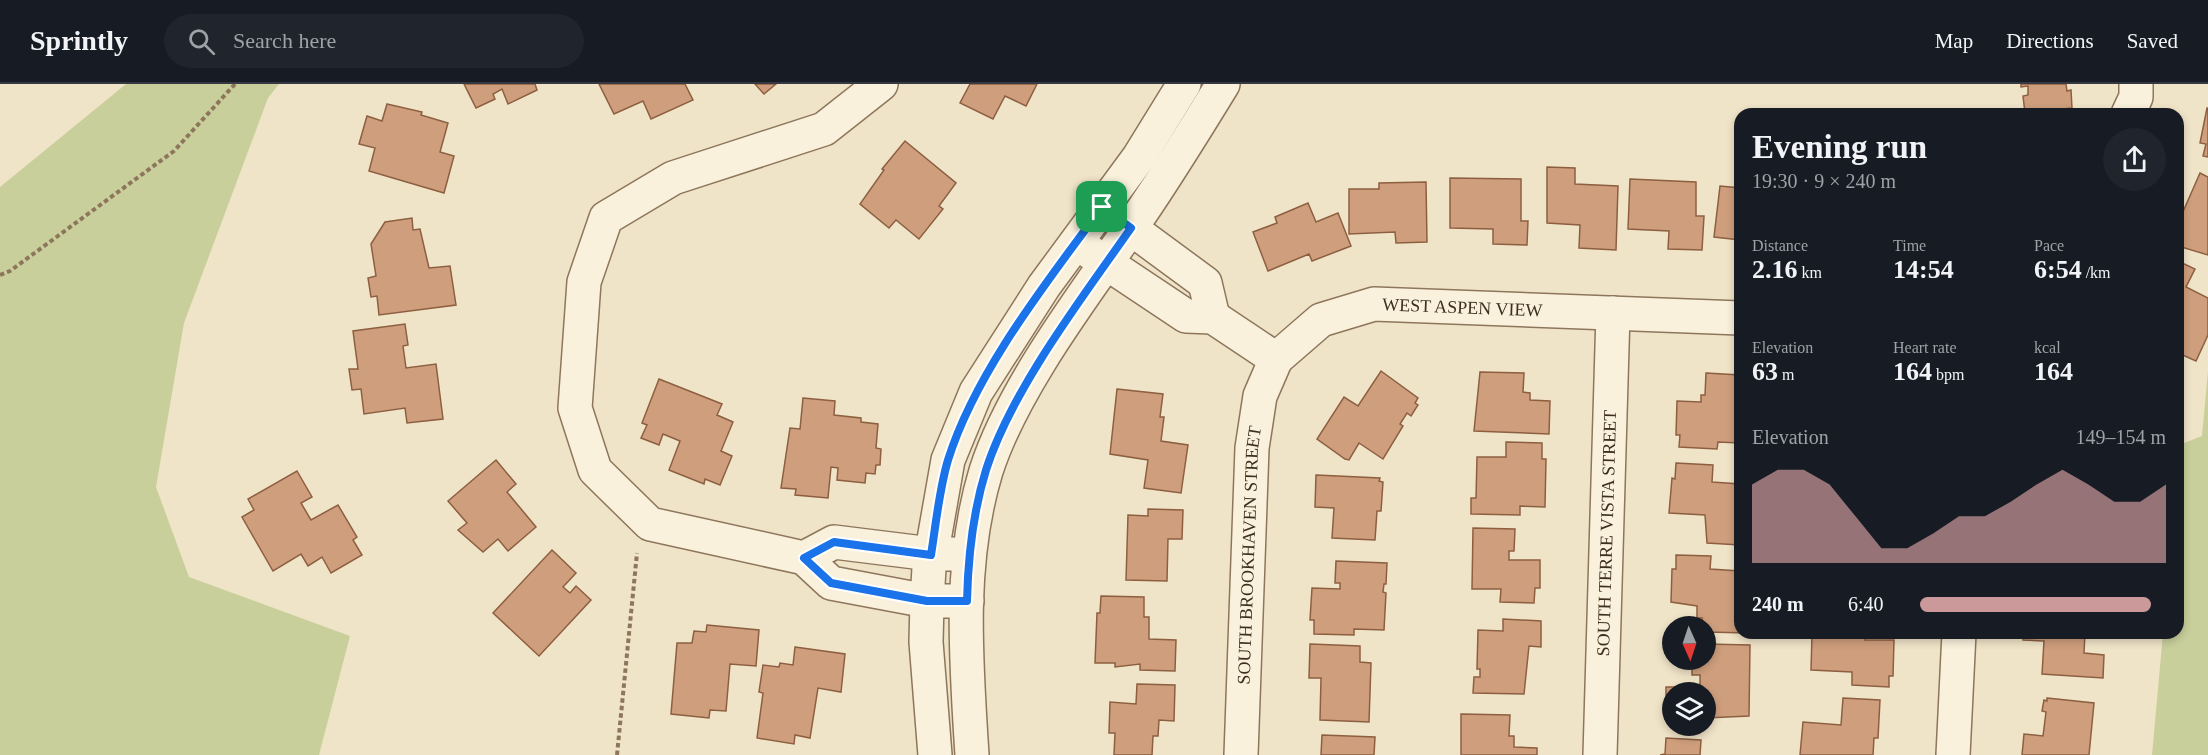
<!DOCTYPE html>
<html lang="en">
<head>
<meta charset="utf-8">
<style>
  body { margin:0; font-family:"Times New Roman",serif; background:#20242c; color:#f1f3f6; height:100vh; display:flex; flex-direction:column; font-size:22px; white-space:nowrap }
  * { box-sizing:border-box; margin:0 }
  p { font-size:20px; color:#9ea1a6 }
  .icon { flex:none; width:33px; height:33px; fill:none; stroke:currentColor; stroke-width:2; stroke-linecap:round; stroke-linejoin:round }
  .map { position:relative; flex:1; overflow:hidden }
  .side { position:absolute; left:1734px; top:24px; width:450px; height:531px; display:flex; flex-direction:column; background:#171b24; border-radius:18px; box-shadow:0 3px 9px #0003 }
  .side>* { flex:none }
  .needle { width:39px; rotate:177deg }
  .controls { position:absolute; left:1662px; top:532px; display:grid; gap:12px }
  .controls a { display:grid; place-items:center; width:54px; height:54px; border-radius:50%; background:#171b24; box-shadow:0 3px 9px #0003; font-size:30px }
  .pin { position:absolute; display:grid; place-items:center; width:51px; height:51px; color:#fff; margin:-26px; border-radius:12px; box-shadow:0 3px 9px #0006 }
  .round { display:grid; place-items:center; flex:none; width:63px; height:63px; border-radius:32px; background:#20242c }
  .headline { display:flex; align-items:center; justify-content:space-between; height:102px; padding:0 18px }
  h1 { font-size:33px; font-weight:600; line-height:45px }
  .stats { display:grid; grid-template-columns:repeat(3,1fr); gap:9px; height:102px; padding:6px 18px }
  .stats div { display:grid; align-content:center }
  .stats b { font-size:26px; font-weight:600 }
  .stats small { font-size:16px; font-weight:400 }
  .stats p { font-size:16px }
  .chart { height:168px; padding:12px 18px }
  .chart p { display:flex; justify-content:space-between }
  .chart svg { width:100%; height:108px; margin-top:6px; fill:#cc999b; opacity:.7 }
  ul { padding:0 18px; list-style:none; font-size:20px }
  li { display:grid; grid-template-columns:96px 72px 1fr; align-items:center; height:45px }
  li i { height:15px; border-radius:8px; background:#cc999b }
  header { display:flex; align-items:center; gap:36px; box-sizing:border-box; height:84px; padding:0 30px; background:#171b24; border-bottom:2px solid #363941 }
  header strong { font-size:28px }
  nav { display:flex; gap:33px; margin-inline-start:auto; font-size:21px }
  .search { width:420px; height:54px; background:#20242c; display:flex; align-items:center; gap:15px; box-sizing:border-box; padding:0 21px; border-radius:33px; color:#9ea1a6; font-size:22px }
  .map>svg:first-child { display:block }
  .green { fill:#c9cf9b }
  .building { fill:#cf9f7d; stroke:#8d5f41; stroke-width:1.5 }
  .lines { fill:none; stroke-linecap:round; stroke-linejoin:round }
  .minor-casing { stroke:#8d765c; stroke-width:36 }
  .path { stroke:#8d765c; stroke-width:4; stroke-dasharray:4.5 3; stroke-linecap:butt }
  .minor { stroke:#faf1dc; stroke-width:33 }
  .route-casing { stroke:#fff; stroke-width:12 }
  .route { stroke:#1a73e8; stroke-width:8 }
  .labels { text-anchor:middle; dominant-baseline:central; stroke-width:4.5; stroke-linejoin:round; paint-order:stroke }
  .street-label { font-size:18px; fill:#3d2e20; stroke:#f7eed8 }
</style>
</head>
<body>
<header>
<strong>Sprintly</strong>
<div class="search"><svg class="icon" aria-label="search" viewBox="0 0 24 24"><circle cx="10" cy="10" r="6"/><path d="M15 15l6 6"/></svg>Search here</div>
<nav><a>Map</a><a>Directions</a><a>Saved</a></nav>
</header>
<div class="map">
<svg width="2208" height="671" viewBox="0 0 2208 671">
  <rect width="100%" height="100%" fill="#f0e4c8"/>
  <g class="green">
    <path d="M126 0H279L268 14 184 239 156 403 189 493 350 552 319 671H0V103Z"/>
    <path d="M2208 287V671H2152L2163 549H2178L2179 361 2202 352Z"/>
  </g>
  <g class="building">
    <path d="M464 0H535L537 6 508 20 502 5 493 10 495 15 476 24Z"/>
    <path d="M599 0H685L693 16 651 35 643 17 614 30Z"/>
    <path d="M755 0H776L764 10Z"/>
    <path d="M970 0H1037L1026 22 1005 12 993 35 960 19Z"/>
    <path d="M2021 0H2066L2067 7 2071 6 2072 24 2025 29 2023 12 2028 11V2L2021 3Z"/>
    <path d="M387 20 422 28 421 31 448 39 440 68 454 72 444 109 369 87 375 64 359 60 367 32 382 37Z"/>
    <path d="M2207 24H2208V73L2203 72 2206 60 2200 59Z"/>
    <path d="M905 57 956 99 939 122 943 125 919 155 896 136 889 144 860 120 884 86 882 85Z"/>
    <path d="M1547 83 1575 84V100L1618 102 1616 166 1579 164 1580 141 1547 139Z"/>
    <path d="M2200 89 2208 93V171L2178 162V128L2182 130Z"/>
    <path d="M1450 94 1521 95V137H1528L1527 161 1493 160V145L1450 144Z"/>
    <path d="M1630 95 1696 98V132H1704L1702 166 1668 165 1669 147 1628 145Z"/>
    <path d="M1426 98 1427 158 1396 159 1395 148 1349 150V105H1379V99Z"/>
    <path d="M1720 102 1740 104V156L1714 153Z"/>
    <path d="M1308 119 1316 138 1338 129 1351 162 1312 177 1309 170 1268 187 1253 148 1277 139 1275 133Z"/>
    <path d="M412 134 413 146 420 145 429 184 450 182 456 221 379 231 377 212 371 213 368 194 376 192 371 160 385 138Z"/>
    <path d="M2178 177 2195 185 2186 203 2208 214V251L2196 277 2178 269Z"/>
    <path d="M405 240 408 261 403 262 406 284 436 280 443 335 407 339 405 324 364 330 361 305 352 306 349 285H358L353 247Z"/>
    <path d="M1381 287 1418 314 1415 319 1418 321 1411 332 1407 329 1400 340 1403 342 1383 375 1359 359 1349 376 1345 375 1317 355 1344 313 1358 322Z"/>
    <path d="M1480 288 1524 289 1523 308 1530 309V316L1550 317 1549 350 1474 347Z"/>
    <path d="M1706 289 1740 291V359L1718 358 1717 365 1679 363 1680 351H1676L1677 317 1701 318V311H1705Z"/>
    <path d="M659 295 722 320 717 331 733 338 721 367 732 372 720 401 705 395 704 400 669 386 680 357 663 350 659 361 641 354 647 341 642 339Z"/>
    <path d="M1117 305 1163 310 1160 333H1164L1161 357 1188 361 1181 409 1144 404 1148 376 1110 370Z"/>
    <path d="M803 314 835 317 834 331 861 334V338L878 340 876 364 881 365 880 381H876L875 390 866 389 865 399 837 396 838 384 831 383 828 414 795 411 796 405 781 404 790 344 800 345Z"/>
    <path d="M1506 358 1542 359V375H1546L1545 423 1520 422V431L1471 430V414H1476L1477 373H1506Z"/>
    <path d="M496 376 516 400 507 408 536 443 508 467 498 455 483 468 458 446 467 439 448 417Z"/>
    <path d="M1676 379 1713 381 1712 398 1740 400V461L1707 459 1705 431 1669 429 1672 394 1675 395Z"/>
    <path d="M297 387 312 413 301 419 311 436 338 421 357 453 353 456 362 471 331 489 322 473 308 482 301 470 273 487 242 433 254 426 248 415Z"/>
    <path d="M1316 391 1380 394 1379 397 1383 398 1381 427H1377L1375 456 1332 454 1334 424 1315 423Z"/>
    <path d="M1148 425 1183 426 1182 455H1168L1167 497 1126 496 1128 431 1148 432Z"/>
    <path d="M1473 444 1515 445 1514 467H1509V476H1540V504H1535L1534 519 1500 518 1501 505H1472Z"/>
    <path d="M552 466 576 489 563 503 570 509 576 502 591 516 539 572 493 529Z"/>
    <path d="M1676 471 1711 472 1710 485 1740 487V549H1748L1706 548V543H1702V534H1697V522L1671 518 1672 485H1676Z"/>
    <path d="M1336 477 1387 479 1386 500H1384L1383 508 1386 509 1384 546 1354 545V551L1314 550V536H1310L1312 504 1340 505V499H1335Z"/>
    <path d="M1101 512 1144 513V533H1149V555L1176 556 1175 587 1140 586V580L1115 583V579H1095L1097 529H1100Z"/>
    <path d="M1503 535 1541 537V563L1529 562 1524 610 1473 609 1474 593H1480V585H1477L1478 546 1503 547Z"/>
    <path d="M707 541 759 546 756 582 730 580 726 627 710 626 709 634 671 630 677 559H692L694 547 706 548Z"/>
    <path d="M1809 549H1865V556H1894L1893 592H1889V603L1852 601V588L1811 586 1812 551H1809Z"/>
    <path d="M2023 549H2085L2084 569 2104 571 2103 594 2042 590 2044 557 2023 556Z"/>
    <path d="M1310 560 1360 562V578L1371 579 1369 638 1320 636 1321 594H1309Z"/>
    <path d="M1706 560 1750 561 1749 632 1706 634V609H1672V633H1666V603H1700V591H1692V576H1706Z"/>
    <path d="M795 563 845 570 841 608 818 604 810 654 795 651 794 660 757 654 763 609 759 608 763 581 779 583 780 579 793 581Z"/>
    <path d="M1137 600 1175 601 1174 637 1159 636 1158 652H1153L1152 671H1114L1115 649H1109L1110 618 1136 620Z"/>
    <path d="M1843 614 1880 616 1878 654H1874L1873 671H1800L1803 638 1841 641Z"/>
    <path d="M2047 614 2094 619 2089 671H2022L2024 650 2043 652 2046 628 2042 627 2044 616 2047 617Z"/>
    <path d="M1461 630 1510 631 1509 652H1514V663L1537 664V671H1461Z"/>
    <path d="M1322 651 1375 653 1374 671H1321Z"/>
    <path d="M1666 654 1701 656 1700 671H1660L1665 670Z"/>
  </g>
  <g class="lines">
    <defs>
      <g id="minor">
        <path d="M881 0 824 45 673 94 606 134 584 198 575 324 595 386 650 440 804 474 831 499 927 517H967"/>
        <path d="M2128 30 2136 13V0"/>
        <path d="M1114 132 1205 199 1213 233"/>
        <path d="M1087 166 1186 232 1213 233"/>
        <path id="s1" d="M1213 233 1276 275 1321 236 1374 220 1740 234"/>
        <path d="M804 474 834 458 931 470H953"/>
        <path d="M935 671 926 558 927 517 929 484 948 376 976 308 1044 202 1139 73 1184 0"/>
        <path d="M972 671C966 576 958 479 986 387 1012 306 1081 215 1130 145 1163 98 1193 49 1223 0"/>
        <path id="s2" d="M1241 671 1252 364 1260 312 1276 275"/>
        <path id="s3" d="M1600 671 1613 229"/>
        <path d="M1953 671 1959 549"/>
      </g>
    </defs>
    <use href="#minor" class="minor-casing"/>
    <g class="path">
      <path d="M0 191 10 187 174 67 235 0"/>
      <path d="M617 671 637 469"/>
    </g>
    <use href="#minor" class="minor"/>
  </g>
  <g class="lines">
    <defs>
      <path id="route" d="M1102 123 1131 144C1082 214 1012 305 986 386 973 428 968 474 967 517H927L831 499 804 474 834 458 931 471C936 440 939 406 948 376 976 287 1047 198 1102 123Z"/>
    </defs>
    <use href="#route" class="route-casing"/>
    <use href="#route" class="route"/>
  </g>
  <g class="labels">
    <g class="street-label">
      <text stroke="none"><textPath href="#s1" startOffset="279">WEST ASPEN VIEW</textPath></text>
      <text stroke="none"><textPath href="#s3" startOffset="222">SOUTH TERRE VISTA STREET</textPath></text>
      <text stroke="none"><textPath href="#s2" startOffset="200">SOUTH BROOKHAVEN STREET</textPath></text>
    </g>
  </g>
</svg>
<div class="controls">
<a><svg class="needle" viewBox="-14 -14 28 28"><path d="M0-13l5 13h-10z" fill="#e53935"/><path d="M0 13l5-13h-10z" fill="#9ea1a6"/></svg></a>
<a><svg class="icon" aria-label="layers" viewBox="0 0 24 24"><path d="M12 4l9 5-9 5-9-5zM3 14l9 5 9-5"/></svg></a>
</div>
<div class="pin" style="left:1102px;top:123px;background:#1e9e55"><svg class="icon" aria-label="arrive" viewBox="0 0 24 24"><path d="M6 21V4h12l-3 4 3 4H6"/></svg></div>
<section class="side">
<div class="headline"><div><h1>Evening run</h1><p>19:30 · 9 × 240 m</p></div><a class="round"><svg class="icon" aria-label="share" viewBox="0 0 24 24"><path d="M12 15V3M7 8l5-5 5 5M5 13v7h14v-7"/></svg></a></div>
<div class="stats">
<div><p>Distance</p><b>2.16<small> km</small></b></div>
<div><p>Time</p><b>14:54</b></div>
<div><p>Pace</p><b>6:54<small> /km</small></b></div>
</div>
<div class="stats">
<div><p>Elevation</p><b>63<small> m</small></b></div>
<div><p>Heart rate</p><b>164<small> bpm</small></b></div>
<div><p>kcal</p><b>164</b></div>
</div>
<div class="chart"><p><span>Elevation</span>149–154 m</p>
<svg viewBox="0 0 160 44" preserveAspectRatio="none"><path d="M0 44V12L10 6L20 6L30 12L40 25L50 38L60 38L70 32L80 25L90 25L100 19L110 12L120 6L130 12L140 19L150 19L160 12V44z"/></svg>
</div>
<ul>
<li><b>240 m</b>6:40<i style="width:94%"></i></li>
</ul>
</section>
</div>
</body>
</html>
